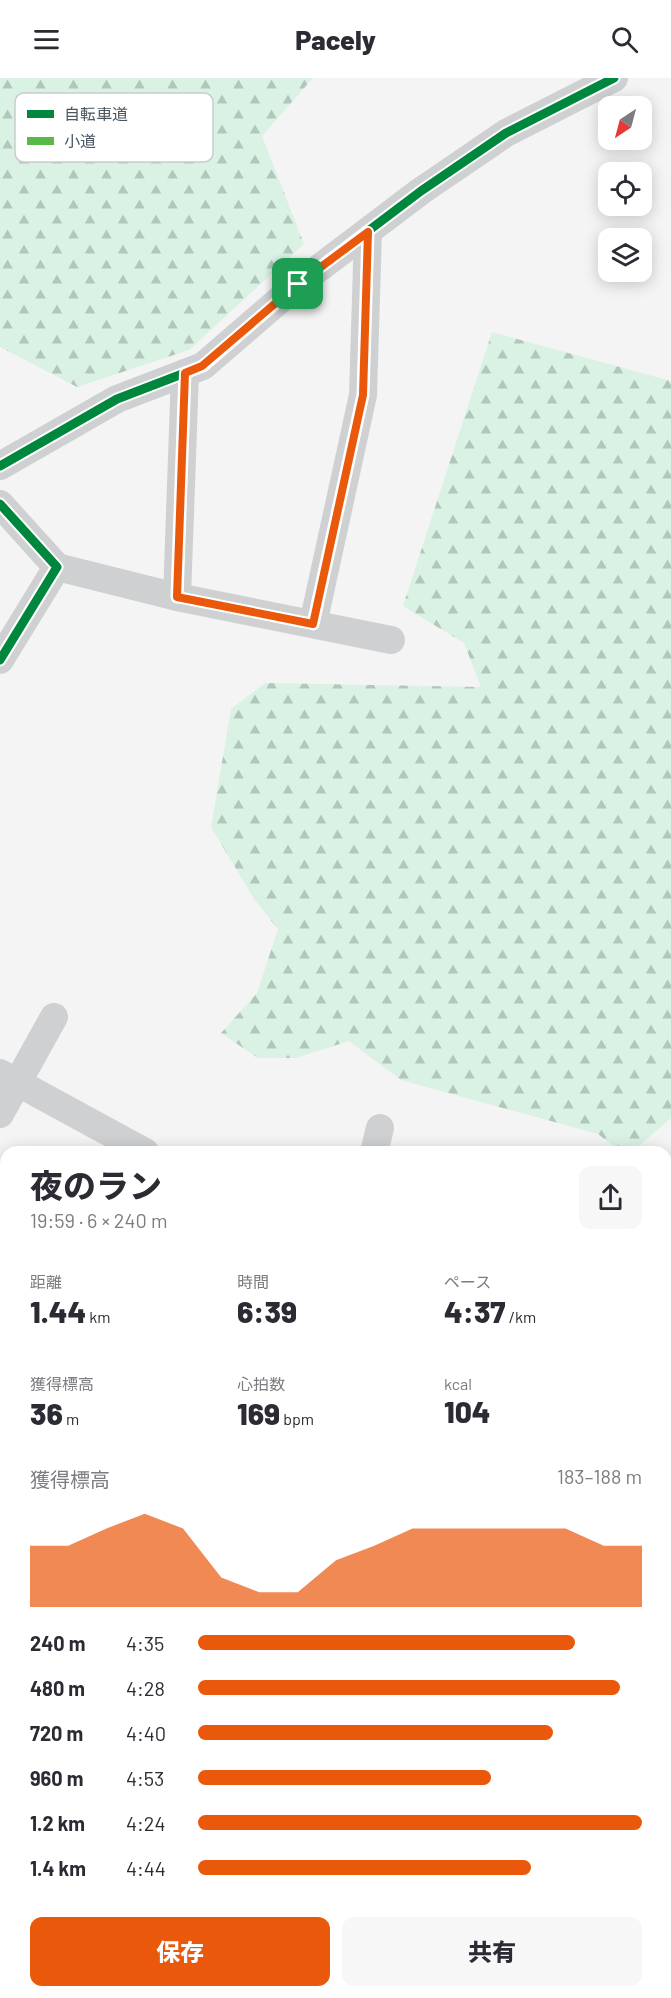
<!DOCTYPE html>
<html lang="ja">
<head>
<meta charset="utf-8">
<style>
  body { margin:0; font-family:Barlow,"Noto Sans JP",sans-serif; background:#f7f7f7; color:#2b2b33; height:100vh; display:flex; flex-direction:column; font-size:22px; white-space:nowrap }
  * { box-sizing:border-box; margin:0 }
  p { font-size:20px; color:#7c7c81 }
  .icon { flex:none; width:33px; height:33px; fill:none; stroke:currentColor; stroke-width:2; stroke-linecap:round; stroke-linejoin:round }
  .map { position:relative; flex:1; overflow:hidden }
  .drawer { position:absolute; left:0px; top:1068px; width:672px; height:852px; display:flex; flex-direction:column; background:#fff; border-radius:18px 18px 0 0; box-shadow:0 3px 15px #0003 }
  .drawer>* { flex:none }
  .needle { width:39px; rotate:216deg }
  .buttons { position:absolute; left:598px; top:18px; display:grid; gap:12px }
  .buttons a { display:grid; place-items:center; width:54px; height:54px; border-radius:12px; background:#fff; box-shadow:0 3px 15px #0003; font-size:30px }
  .pin { position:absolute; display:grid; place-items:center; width:51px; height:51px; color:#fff; margin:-26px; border-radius:12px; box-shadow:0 3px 9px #0006 }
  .round { display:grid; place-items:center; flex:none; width:63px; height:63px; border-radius:12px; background:#f7f7f7 }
  .overview { display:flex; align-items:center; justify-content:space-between; height:102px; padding:0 30px }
  h1 { font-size:33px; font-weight:800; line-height:45px }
  .stats { display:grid; grid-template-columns:repeat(3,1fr); gap:9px; height:102px; padding:6px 30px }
  .stats div { display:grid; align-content:center }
  .stats b { font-size:30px; font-weight:800 }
  .stats small { font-size:16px; font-weight:400 }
  .stats p { font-size:16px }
  .chart { height:168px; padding:12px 30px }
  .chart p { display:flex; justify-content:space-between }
  .chart svg { width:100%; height:108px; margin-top:6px; fill:#ea580c; opacity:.7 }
  .action { display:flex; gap:12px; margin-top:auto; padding:12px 30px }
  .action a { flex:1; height:69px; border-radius:12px; background:#ea580c; color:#fff; font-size:24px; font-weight:800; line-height:69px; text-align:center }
  .action a+a { background:#f7f7f7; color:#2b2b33 }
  ul { padding:0 30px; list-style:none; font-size:20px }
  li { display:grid; grid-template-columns:96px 72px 1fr; align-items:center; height:45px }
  li i { height:15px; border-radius:8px; background:#ea580c }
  header { display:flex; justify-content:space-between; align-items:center; height:78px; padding:0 30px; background:#fff; font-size:27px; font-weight:800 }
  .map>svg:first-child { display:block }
  .forest { fill:url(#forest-firs) }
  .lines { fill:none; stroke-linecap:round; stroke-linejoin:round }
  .stream { stroke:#aee2f0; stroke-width:8 }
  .minor { stroke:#ced0d2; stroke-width:28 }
  .quiet { stroke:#58b947; stroke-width:8; stroke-dasharray:15 8; stroke-linecap:butt }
  .cycleway-casing { stroke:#fff; stroke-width:13 }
  .cycleway { stroke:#00873e; stroke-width:9 }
  .route-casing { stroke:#fff; stroke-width:12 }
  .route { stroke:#ea580c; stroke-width:8 }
  .key { fill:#fff; stroke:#c9ccd0; stroke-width:1.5 }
  .key-label { font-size:16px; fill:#4a5661 }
</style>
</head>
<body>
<header><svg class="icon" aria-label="menu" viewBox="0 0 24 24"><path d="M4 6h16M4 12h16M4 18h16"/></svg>Pacely<svg class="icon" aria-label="search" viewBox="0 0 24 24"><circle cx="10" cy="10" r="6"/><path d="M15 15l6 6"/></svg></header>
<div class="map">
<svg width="671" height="1920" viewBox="0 0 671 1920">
  <defs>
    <pattern id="forest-firs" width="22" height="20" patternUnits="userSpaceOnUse" patternTransform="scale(1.5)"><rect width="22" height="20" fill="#d9f2e3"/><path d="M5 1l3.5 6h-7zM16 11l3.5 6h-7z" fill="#b2c7bb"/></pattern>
  </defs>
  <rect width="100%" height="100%" fill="#f4f4f4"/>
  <g class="forest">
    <path d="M0 0H313L262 58 304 166 189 272 77 309 0 269Z"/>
    <path d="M492 254 671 303V1040L632 1074H621L598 1056 401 1002 349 963 296 980H258L221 955 257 915 278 851 254 821 211 749 231 631 265 605 481 609 464 565 403 528Z"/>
  </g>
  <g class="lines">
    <g class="stream">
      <path d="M666 1435 671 1426"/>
      <path d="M197 1920 206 1914"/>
    </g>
    <g class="minor">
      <path d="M0 388 117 321 203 288 298 206 421 113 506 55 614 0"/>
      <path d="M0 426 57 489 0 582"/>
      <path d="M57 489 177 519 391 562"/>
      <path d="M177 519 185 295"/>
      <path d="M313 546 363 317 368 154"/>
      <path d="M0 995 145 1074"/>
      <path d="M0 1036 54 939"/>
      <path d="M374 1074 380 1050"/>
      <path d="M0 1171 6 1174"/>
      <path d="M0 1339 6 1343"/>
      <path d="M0 1540 6 1535"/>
      <path d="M0 1640 6 1636"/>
      <path d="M666 1706 671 1705"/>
      <path d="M0 1810 6 1806"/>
      <path d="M666 1834 671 1830"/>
      <path d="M570 1920 577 1914"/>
    </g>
    <path class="quiet" d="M666 1704 671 1698"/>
    <defs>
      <g id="cycleway">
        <path d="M0 388 117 321 203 288 298 206 421 113 506 55 614 0"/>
        <path d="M0 426 57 489 0 582"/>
        <path d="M177 519 185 295"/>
        <path d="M313 546 363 317 368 154"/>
      </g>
    </defs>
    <use href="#cycleway" class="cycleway-casing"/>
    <use href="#cycleway" class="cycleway"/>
  </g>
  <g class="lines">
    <defs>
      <path id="route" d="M368 154 363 317 313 546 177 519 185 295 202 288 298 206Z"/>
    </defs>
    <use href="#route" class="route-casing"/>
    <use href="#route" class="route"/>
  </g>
  <rect x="15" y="15" width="198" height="69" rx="9" class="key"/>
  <rect x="27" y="32" width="27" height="8" fill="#00873e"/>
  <rect x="27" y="59" width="27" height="8" fill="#58b947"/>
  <g class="key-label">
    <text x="64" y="42">自転車道</text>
    <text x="64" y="69">小道</text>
  </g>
</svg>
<div class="buttons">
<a><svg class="needle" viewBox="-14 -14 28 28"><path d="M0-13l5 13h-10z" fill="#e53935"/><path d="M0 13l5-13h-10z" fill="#7c7c81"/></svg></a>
<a><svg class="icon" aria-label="locate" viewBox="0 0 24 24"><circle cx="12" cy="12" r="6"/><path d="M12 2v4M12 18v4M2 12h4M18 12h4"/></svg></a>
<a><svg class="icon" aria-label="layers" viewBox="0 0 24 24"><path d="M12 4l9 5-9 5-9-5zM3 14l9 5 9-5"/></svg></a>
</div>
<div class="pin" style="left:298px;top:206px;background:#1e9e55"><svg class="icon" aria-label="arrive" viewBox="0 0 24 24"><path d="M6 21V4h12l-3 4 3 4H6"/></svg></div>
<section class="drawer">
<div class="overview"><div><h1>夜のラン</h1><p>19:59 · 6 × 240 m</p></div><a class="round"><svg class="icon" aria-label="share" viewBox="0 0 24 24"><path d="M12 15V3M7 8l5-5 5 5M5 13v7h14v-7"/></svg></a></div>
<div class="stats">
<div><p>距離</p><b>1.44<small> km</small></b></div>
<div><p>時間</p><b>6:39</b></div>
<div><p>ペース</p><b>4:37<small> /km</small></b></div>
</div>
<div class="stats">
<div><p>獲得標高</p><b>36<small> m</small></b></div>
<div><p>心拍数</p><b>169<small> bpm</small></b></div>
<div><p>kcal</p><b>104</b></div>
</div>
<div class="chart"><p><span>獲得標高</span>183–188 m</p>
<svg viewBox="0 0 160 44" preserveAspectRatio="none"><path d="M0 44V19L10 19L20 12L30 6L40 12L50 32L60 38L70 38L80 25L90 19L100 12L110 12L120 12L130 12L140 12L150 19L160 19V44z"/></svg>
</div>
<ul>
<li><b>240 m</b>4:35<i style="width:85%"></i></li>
<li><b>480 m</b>4:28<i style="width:95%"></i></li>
<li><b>720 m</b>4:40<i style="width:80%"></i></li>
<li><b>960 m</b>4:53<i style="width:66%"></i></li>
<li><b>1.2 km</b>4:24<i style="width:100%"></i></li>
<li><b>1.4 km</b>4:44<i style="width:75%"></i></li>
</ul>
<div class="action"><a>保存</a><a>共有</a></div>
</section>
</div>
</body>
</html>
